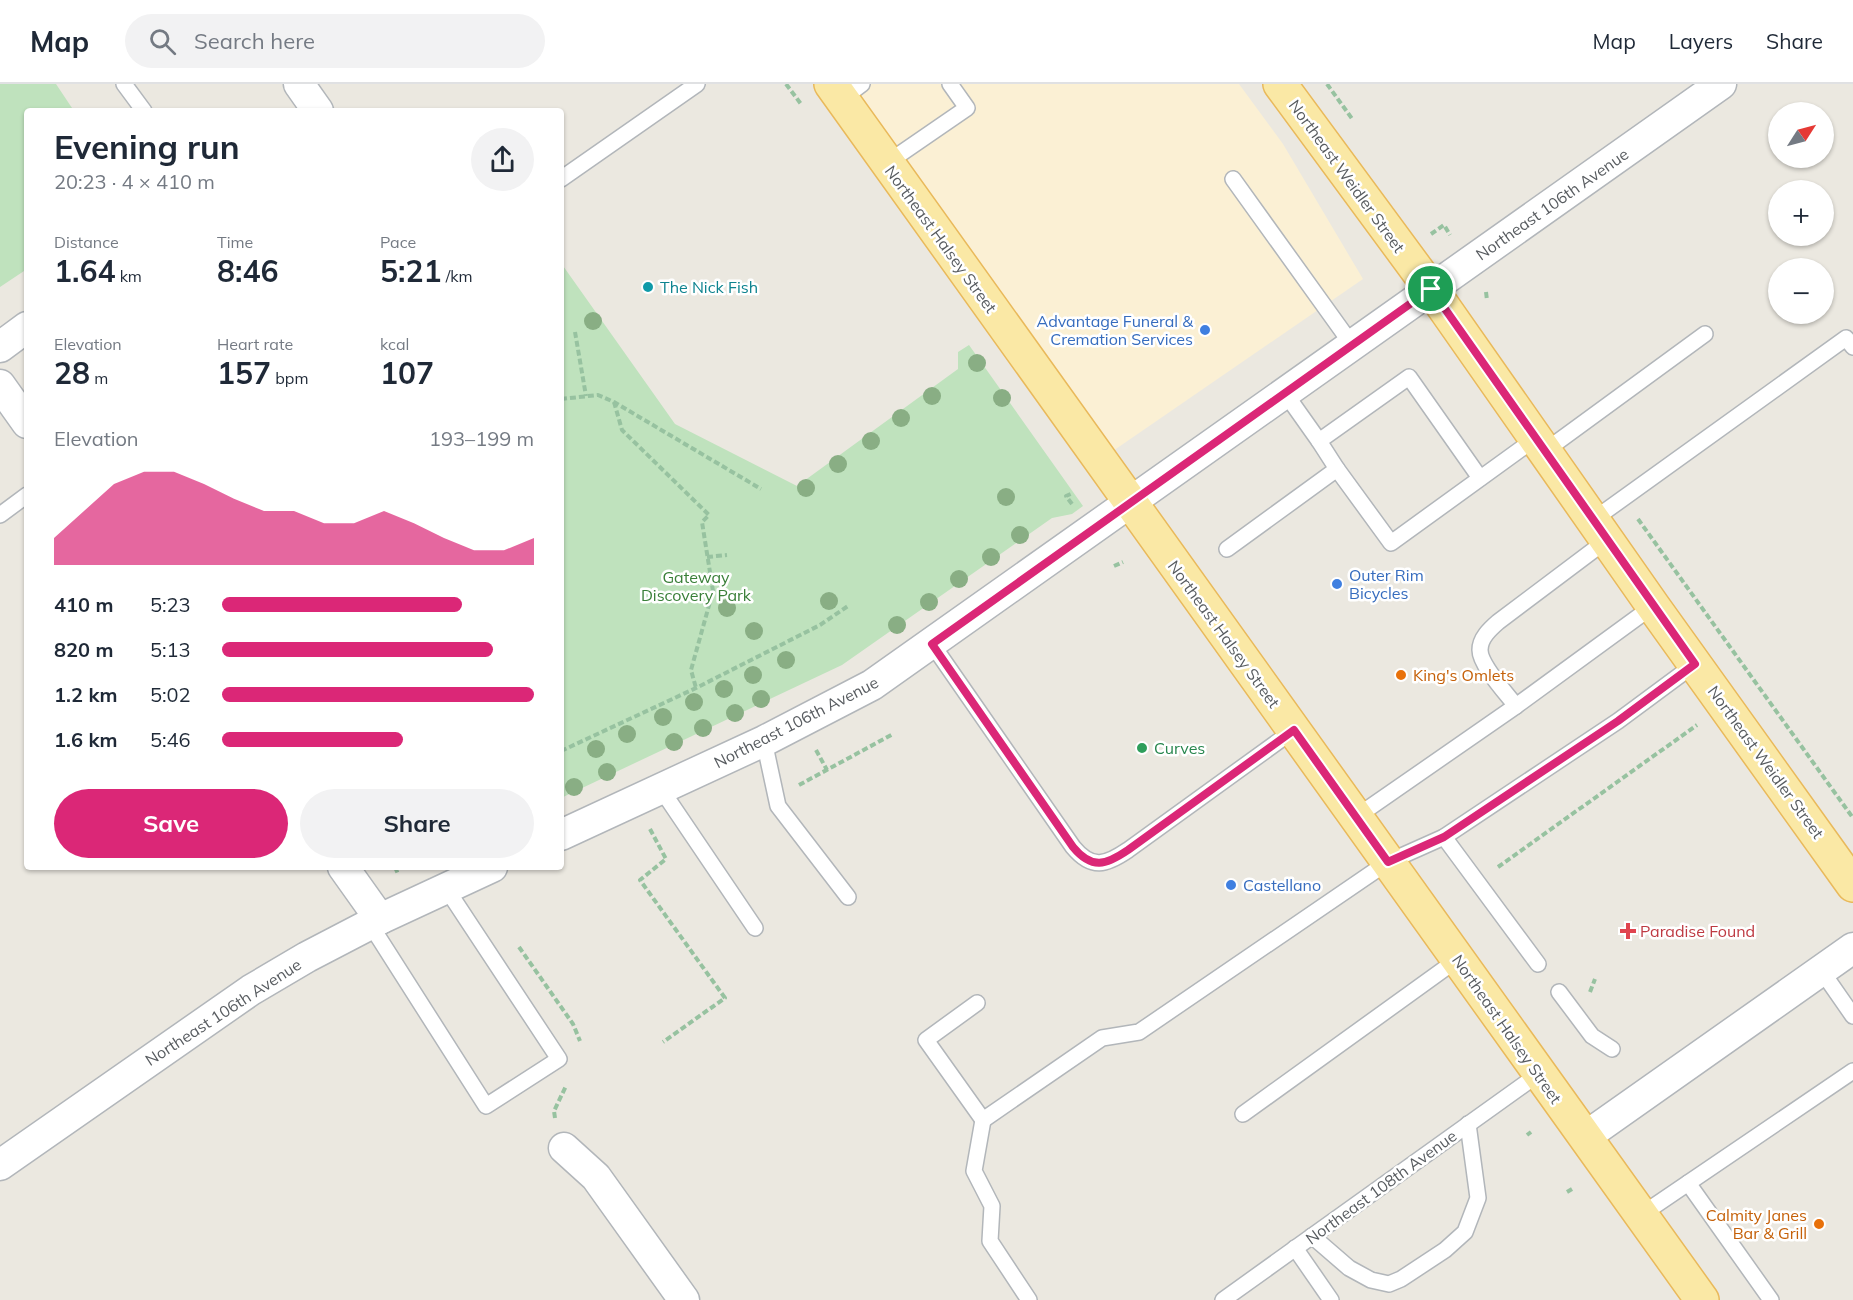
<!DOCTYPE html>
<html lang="en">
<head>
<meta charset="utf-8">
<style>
  body { margin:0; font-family:Mulish,sans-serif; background:#f2f2f3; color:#1f2937; height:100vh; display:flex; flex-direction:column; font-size:22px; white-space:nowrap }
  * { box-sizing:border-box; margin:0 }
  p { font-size:20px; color:#747a83 }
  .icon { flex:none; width:33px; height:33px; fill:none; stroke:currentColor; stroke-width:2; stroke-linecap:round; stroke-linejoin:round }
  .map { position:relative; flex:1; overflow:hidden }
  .details { position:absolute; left:24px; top:24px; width:540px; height:762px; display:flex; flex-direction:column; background:#fff; border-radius:6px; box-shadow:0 2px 4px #0004 }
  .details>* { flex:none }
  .needle { width:39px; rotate:54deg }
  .controls { position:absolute; left:1768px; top:18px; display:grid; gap:12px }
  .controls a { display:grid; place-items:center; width:66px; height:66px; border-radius:50%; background:#fff; box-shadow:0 2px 4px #0004; font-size:30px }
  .pin { position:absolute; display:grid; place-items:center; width:51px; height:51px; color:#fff; margin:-26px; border:3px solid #fff; border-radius:50%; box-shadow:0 2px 6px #0007 }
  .round { display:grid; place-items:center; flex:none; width:63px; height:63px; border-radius:32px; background:#f2f2f3 }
  .overview { display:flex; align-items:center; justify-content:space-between; height:102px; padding:0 30px }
  h1 { font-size:33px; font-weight:700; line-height:45px }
  .stats { display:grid; grid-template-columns:repeat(3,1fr); gap:9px; height:102px; padding:6px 30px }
  .stats div { display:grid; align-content:center }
  .stats b { font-size:30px; font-weight:700 }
  .stats small { font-size:16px; font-weight:400 }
  .stats p { font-size:16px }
  .chart { height:168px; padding:12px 30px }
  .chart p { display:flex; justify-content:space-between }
  .chart svg { width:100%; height:108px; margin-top:6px; fill:#db2777; opacity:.7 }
  .button { display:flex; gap:12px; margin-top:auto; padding:12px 30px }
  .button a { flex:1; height:69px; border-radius:36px; background:#db2777; color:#fff; font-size:24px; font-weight:700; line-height:69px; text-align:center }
  .button a+a { background:#f2f2f3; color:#1f2937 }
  ul { padding:0 30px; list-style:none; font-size:20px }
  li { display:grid; grid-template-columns:96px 72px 1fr; align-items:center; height:45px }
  li i { height:15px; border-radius:8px; background:#db2777 }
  header { display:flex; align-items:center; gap:36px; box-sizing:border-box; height:84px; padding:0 30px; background:#fff; border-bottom:2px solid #e0e1e3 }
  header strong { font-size:28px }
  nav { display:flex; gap:33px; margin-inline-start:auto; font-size:21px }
  .search { width:420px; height:54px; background:#f2f2f3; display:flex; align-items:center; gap:15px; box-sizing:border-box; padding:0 21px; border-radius:33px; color:#747a83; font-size:22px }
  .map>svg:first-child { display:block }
  .commercial { fill:#fbf0d4 }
  .green { fill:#bfe2bd }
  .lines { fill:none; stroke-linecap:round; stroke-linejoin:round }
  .lane-casing { stroke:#b2b6ba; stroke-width:18 }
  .street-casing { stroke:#b2b6ba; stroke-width:33 }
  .primary-casing { stroke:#e9b95b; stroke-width:36 }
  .path { stroke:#97c2a0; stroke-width:4; stroke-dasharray:6 3; stroke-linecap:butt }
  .lane { stroke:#fff; stroke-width:15 }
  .street { stroke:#fff; stroke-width:30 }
  .primary { stroke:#fae8a5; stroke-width:33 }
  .tree { fill:#89ae84 }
  .route-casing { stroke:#fff; stroke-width:12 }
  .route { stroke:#db2777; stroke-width:8 }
  .culture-dot { fill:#0f9aa8; stroke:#fff; stroke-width:2 }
  .shop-dot { fill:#3f7fe0; stroke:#fff; stroke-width:2 }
  .food-dot { fill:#e8710a; stroke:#fff; stroke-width:2 }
  .leisure-dot { fill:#2e9e5b; stroke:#fff; stroke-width:2 }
  .health-dot { fill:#e0444e; stroke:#fff; stroke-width:2 }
  .labels { text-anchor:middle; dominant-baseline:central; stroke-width:5; stroke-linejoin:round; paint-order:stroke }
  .street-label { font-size:16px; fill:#585c60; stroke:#fff }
  .culture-label { font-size:16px; fill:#0d838f; stroke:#fff; text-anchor:start }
  .shop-label { font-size:16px; fill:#366cbe; stroke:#fff; text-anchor:start }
  .park-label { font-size:16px; fill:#397f38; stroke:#fff }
  .food-label { font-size:16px; fill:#c56008; stroke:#fff; text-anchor:start }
  .leisure-label { font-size:16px; fill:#27864d; stroke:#fff; text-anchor:start }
  .health-label { font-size:16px; fill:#be3a42; stroke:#fff; text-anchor:start }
</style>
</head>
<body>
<header>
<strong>Map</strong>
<div class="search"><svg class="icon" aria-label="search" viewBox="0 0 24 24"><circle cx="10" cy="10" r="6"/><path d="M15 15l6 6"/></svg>Search here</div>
<nav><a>Map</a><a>Layers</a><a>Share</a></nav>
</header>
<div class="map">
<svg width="1853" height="1216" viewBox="0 0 1853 1216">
  <rect width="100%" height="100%" fill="#ebe8e0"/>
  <path class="commercial" d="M852 0H1239L1283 60 1363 195 1110 369Z"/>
  <g class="green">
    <path d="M0 0H56L74 27H27V185L0 203Z"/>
    <path d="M561 179 675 340 797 402 958 285V268L969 261 1083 422 1072 430 1052 434 842 581 561 714Z"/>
  </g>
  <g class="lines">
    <defs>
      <g id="lane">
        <path d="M124 0 144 27"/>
        <path d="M842 15 862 0"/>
        <path d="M887 79 967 24 950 0"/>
        <path d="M561 95 697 0"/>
        <path d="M1233 95 1353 262"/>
        <path d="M1285 309 1319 357 1409 293 1480 394"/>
        <path d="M1319 357 1337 385"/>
        <path d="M1545 367 1705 250"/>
        <path d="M0 431 27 411"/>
        <path d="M1593 436 1846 254 1853 263"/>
        <path d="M1227 465 1337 385 1391 459 1536 354"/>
        <path d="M932 560 1073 763C1092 786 1106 781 1128 766L1294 646"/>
        <path d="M1516 622C1506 609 1480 581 1480 566 1480 554 1490 545 1498 538L1607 456"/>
        <path d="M764 657 778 722 848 813"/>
        <path d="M661 705 755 844"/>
        <path d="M1356 733 1516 622 1653 522"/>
        <path d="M1444 753 1538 880"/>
        <path d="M370 840 486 1022 559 975 446 804"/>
        <path d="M1821 886 1853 932"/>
        <path d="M1559 908 1592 952 1612 965"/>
        <path d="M977 919 926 956 983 1036 1102 954 1139 948 1388 778 1444 753 1618 637 1695 580"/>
        <path d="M1243 1030 1458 875"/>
        <path d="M983 1036 974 1087 992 1122 990 1157 1029 1216"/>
        <path d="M1688 1099 1771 1216"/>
        <path d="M1641 1131 1853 987"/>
        <path d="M1312 1152 1349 1184 1371 1196 1389 1200 1401 1195 1445 1166 1465 1148 1478 1114 1468 1040"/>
        <path d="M1295 1164 1331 1216"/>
        <path d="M1223 1216 1540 989"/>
      </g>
      <g id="street">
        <path d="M299 0 318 27"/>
        <path d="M0 263 27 243"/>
        <path d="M0 301 27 339"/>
        <path d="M561 751 764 657 872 601 1721 0"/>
        <path d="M343 783 380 835"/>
        <path d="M1585 1053 1853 864"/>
        <path d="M564 1064 596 1093 684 1216"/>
        <path d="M0 1081 251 906 307 873 380 835 492 783"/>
      </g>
      <g id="primary">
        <path d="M831 0 1702 1216"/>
        <path d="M1280 0 1431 205 1653 522 1853 801"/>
      </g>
    </defs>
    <use href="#lane" class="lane-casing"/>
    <use href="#street" class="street-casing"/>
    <use href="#primary" class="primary-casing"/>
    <g class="path">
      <path d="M786 0 801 20"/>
      <path d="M1327 0 1353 36"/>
      <path d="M1431 150 1444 141 1450 151"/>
      <path d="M1486 208 1487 216"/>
      <path d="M575 248 586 312"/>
      <path d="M561 315 598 311 614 318 761 405"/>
      <path d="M614 318 622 346 709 431 702 438 713 507 691 586 696 604"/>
      <path d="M1072 420 1066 412 1073 409"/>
      <path d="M1638 435 1853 734"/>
      <path d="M707 473 727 471"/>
      <path d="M1114 482 1123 478"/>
      <path d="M816 666 827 686"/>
      <path d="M561 667 696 604 820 541 848 522"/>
      <path d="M799 701 893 650"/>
      <path d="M650 745 666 775 640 796 725 914 663 958"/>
      <path d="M395 783 398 790"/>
      <path d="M1498 783 1697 641"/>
      <path d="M519 863 573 940 580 957"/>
      <path d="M1590 908 1595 895"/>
      <path d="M555 1034 554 1027 566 1002"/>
      <path d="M1527 1051 1531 1048"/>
      <path d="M1567 1108 1572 1105"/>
    </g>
    <use href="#lane" class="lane"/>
    <use href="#street" class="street"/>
    <use href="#primary" class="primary"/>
  </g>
  <g class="tree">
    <circle cx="593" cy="237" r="9"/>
    <circle cx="977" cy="279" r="9"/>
    <circle cx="932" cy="312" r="9"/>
    <circle cx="1002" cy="314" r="9"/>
    <circle cx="901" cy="334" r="9"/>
    <circle cx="871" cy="357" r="9"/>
    <circle cx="838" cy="380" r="9"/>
    <circle cx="806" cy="404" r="9"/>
    <circle cx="1006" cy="413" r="9"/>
    <circle cx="1020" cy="451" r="9"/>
    <circle cx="991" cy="473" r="9"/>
    <circle cx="959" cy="495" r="9"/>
    <circle cx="829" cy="517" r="9"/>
    <circle cx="929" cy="518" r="9"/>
    <circle cx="727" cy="524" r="9"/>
    <circle cx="897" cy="541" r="9"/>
    <circle cx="754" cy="547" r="9"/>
    <circle cx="786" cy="576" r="9"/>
    <circle cx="753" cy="591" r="9"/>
    <circle cx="724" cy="605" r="9"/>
    <circle cx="761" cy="615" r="9"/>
    <circle cx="694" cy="618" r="9"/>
    <circle cx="735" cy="629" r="9"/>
    <circle cx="663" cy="633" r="9"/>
    <circle cx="703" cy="644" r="9"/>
    <circle cx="627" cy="650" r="9"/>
    <circle cx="674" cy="658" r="9"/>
    <circle cx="596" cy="665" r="9"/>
    <circle cx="607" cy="688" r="9"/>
    <circle cx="574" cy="703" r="9"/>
  </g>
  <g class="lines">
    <defs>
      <path id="route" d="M1431 205 1695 580 1618 637 1444 753 1388 778 1294 646 1128 766C1106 781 1092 786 1073 763L932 560Z"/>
    </defs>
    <use href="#route" class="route-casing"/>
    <use href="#route" class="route"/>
  </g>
  <circle class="culture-dot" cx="648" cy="203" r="6"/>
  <g class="shop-dot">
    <circle cx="1205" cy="246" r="6"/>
    <circle cx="1337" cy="500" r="6"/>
    <circle cx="1231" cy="801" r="6"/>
  </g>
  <g class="food-dot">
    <circle cx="1401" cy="591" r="6"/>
    <circle cx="1819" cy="1140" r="6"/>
  </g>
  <circle class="leisure-dot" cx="1142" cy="664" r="6"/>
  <path class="health-dot" d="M1625 838h6v6h6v6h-6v6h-6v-6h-6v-6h6z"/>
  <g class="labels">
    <g class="street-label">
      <text transform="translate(1347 92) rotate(54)">Northeast Weidler Street</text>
      <text transform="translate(1552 120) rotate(-35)">Northeast 106th Avenue</text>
      <text transform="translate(941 155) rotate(54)">Northeast Halsey Street</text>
      <text transform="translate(1224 550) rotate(54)">Northeast Halsey Street</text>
      <text transform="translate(796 638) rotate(-27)">Northeast 106th Avenue</text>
      <text transform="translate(1766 678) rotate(54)">Northeast Weidler Street</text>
      <text transform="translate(223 928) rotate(-33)">Northeast 106th Avenue</text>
      <text transform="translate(1507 945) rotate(55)">Northeast Halsey Street</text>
      <text transform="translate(1381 1103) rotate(-36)">Northeast 108th Avenue</text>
    </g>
    <g class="culture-label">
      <text x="660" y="203">The Nick Fish</text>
    </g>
    <g class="shop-label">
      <text x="1193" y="237" text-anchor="end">Advantage Funeral &amp;<tspan x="1193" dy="18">Cremation Services</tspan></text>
      <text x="1349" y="491">Outer Rim<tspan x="1349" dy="18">Bicycles</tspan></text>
      <text x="1243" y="801">Castellano</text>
    </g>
    <g class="park-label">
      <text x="696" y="493">Gateway<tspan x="696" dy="18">Discovery Park</tspan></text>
    </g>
    <g class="food-label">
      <text x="1413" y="591">King's Omlets</text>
      <text x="1807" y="1131" text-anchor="end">Calmity Janes<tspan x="1807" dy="18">Bar &amp; Grill</tspan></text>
    </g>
    <g class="leisure-label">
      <text x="1154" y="664">Curves</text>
    </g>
    <g class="health-label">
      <text x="1640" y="847">Paradise Found</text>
    </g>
  </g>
</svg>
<div class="controls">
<a><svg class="needle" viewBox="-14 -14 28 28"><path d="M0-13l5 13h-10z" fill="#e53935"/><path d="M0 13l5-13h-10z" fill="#747a83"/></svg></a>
<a>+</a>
<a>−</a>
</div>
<div class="pin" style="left:1431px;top:205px;background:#1e9e55"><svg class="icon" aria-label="arrive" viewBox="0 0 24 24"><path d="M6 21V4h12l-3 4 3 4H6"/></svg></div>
<section class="details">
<div class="overview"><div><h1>Evening run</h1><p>20:23 · 4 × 410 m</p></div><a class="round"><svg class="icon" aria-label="share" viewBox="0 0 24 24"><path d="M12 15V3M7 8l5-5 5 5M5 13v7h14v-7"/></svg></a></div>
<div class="stats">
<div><p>Distance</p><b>1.64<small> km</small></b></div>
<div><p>Time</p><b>8:46</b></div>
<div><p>Pace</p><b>5:21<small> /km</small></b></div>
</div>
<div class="stats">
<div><p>Elevation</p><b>28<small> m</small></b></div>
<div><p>Heart rate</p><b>157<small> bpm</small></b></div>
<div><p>kcal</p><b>107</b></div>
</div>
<div class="chart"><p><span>Elevation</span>193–199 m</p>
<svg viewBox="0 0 160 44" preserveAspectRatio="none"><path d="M0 44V33L10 22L20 11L30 6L40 6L50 11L60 17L70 22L80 22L90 27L100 27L110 22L120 27L130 33L140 38L150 38L160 33V44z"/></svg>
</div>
<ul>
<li><b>410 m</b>5:23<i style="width:77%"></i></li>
<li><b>820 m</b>5:13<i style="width:87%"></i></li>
<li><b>1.2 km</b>5:02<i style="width:100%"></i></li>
<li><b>1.6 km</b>5:46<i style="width:58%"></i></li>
</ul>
<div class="button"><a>Save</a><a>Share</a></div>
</section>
</div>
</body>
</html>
